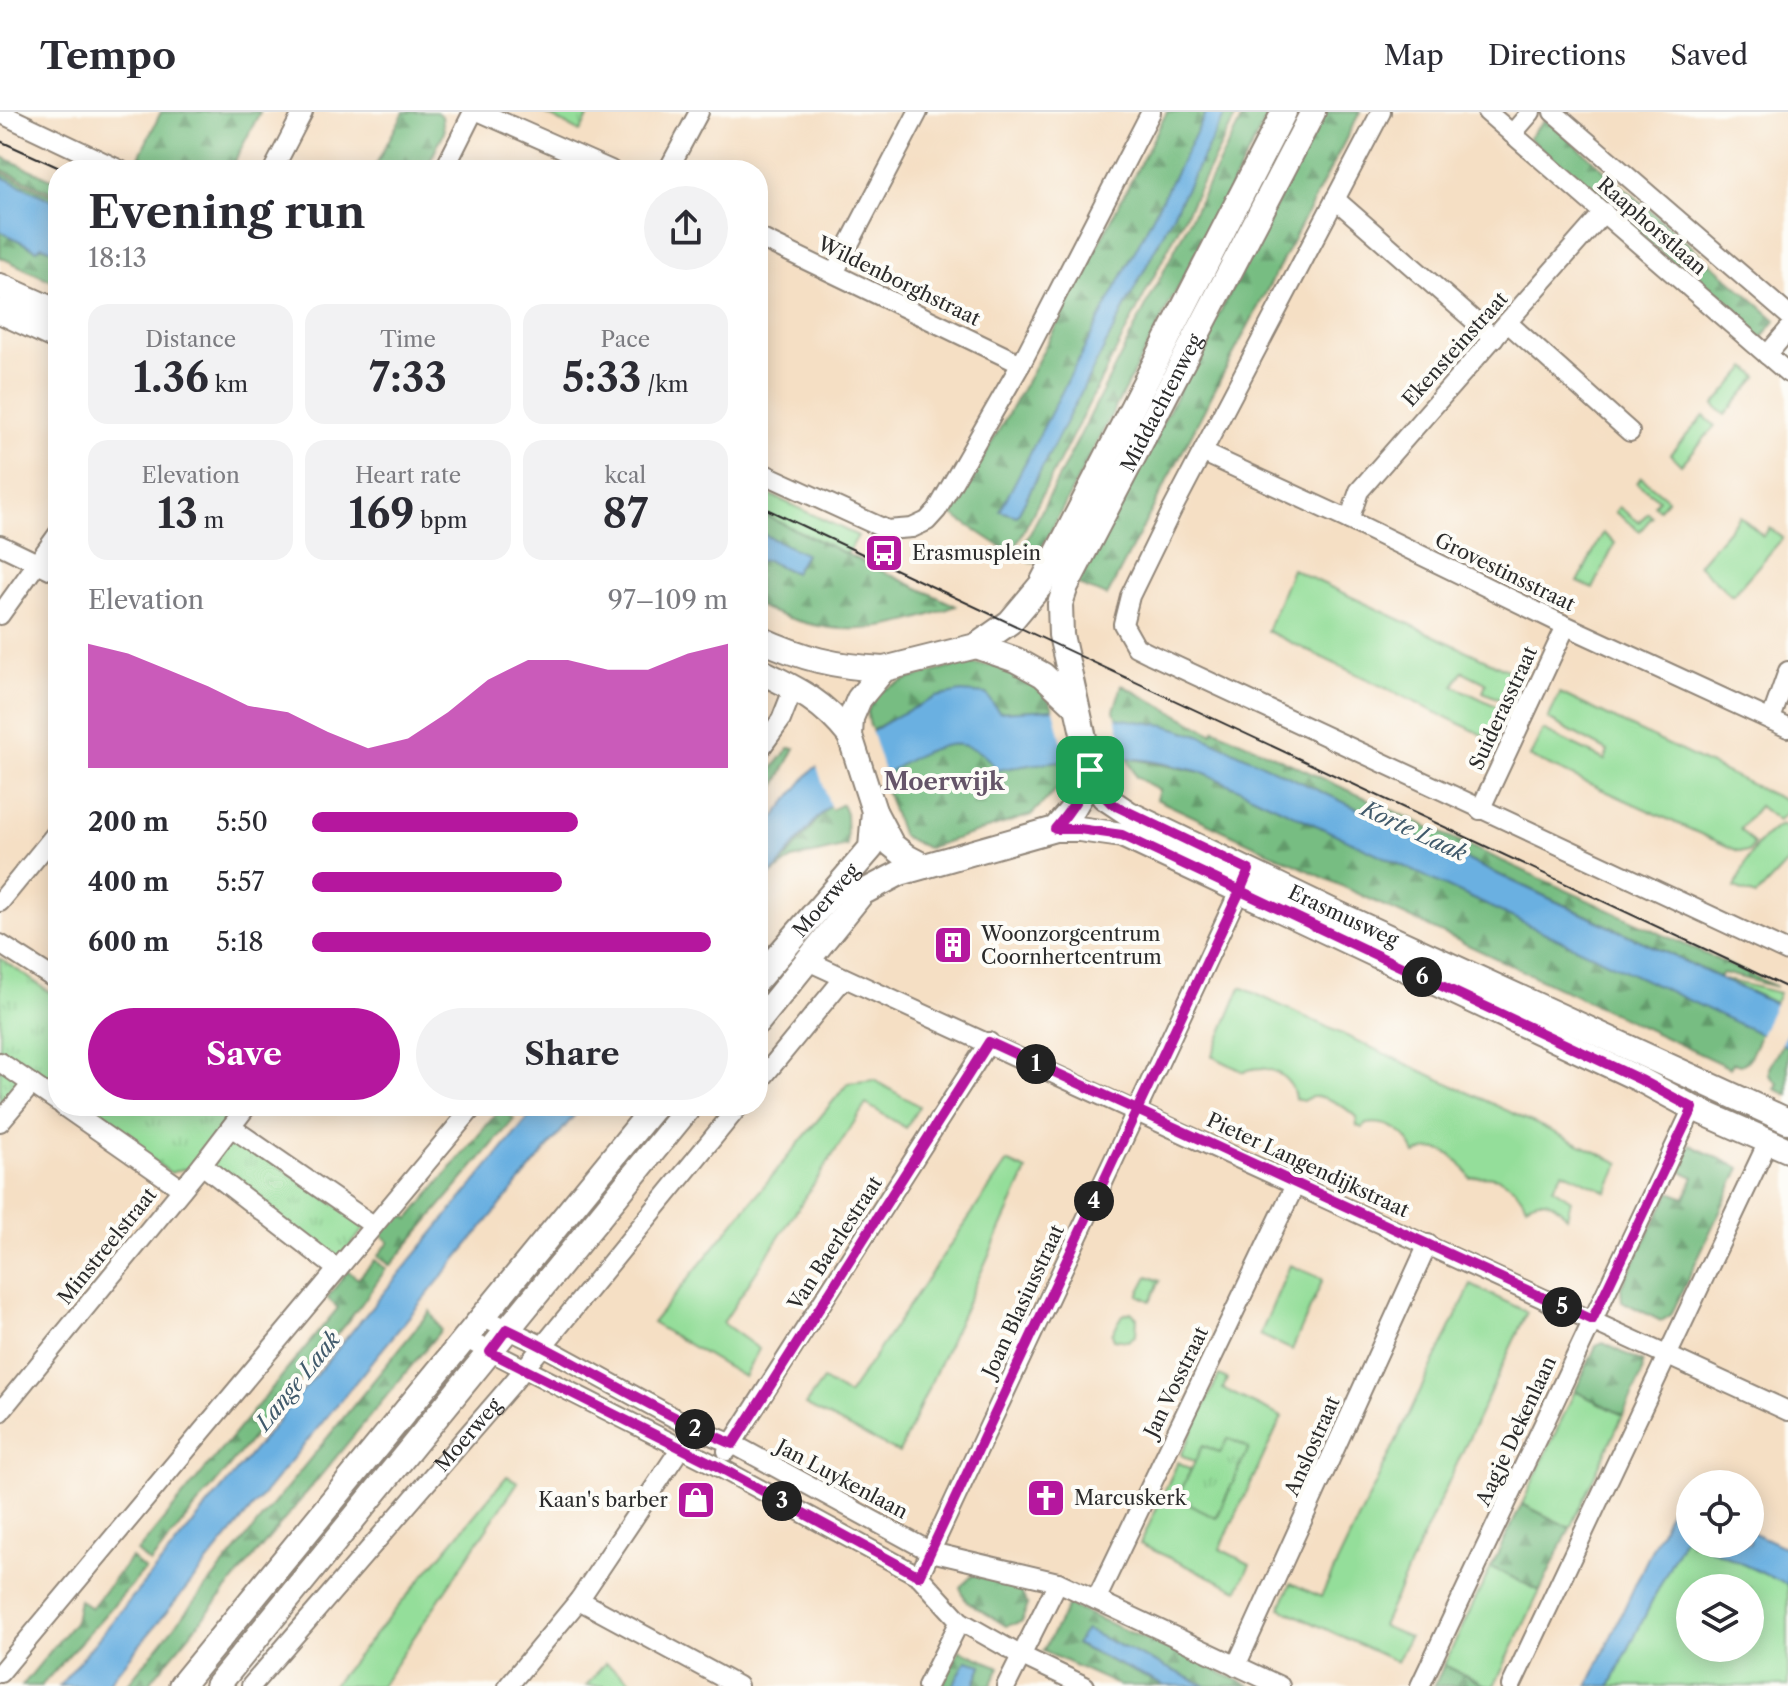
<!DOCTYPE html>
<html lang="en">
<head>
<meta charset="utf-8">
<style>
  body { margin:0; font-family:"Libre Caslon Text",serif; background:#f2f2f3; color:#2b2b33; height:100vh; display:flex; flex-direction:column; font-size:30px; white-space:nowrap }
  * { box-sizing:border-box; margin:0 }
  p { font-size:26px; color:#7c7c81 }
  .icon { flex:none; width:44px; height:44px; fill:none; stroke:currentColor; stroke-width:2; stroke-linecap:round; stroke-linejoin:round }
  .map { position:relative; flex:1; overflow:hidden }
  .drawer { position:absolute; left:48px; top:48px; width:720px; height:956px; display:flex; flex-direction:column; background:#fff; border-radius:32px; box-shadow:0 4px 20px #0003 }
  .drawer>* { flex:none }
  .fabs { position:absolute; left:1676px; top:1358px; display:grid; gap:16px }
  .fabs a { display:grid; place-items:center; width:88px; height:88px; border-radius:50%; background:#fff; box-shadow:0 4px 20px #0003; font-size:40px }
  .pin { position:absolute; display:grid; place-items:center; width:68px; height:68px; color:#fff; margin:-34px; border-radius:16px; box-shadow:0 4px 12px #0006 }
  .km { position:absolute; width:40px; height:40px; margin:-20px; border-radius:50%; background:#222; color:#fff; font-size:22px; line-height:40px; text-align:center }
  .round { display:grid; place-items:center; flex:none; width:84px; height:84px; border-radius:42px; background:#f2f2f3 }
  .headline { display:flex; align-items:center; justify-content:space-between; height:136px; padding:0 40px }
  h1 { font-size:44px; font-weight:700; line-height:60px }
  .figures { display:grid; grid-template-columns:repeat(3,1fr); gap:12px; height:136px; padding:8px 40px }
  .figures div { display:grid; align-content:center; border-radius:20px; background:#f2f2f3; text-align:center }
  .figures b { font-size:40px; font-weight:700 }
  .figures small { font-size:22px; font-weight:400 }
  .figures p { font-size:22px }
  .chart { height:224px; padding:16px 40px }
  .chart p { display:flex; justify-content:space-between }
  .chart svg { width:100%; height:144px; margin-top:8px; fill:#b5179e; opacity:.7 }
  .action { display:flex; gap:16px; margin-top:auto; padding:16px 40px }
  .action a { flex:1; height:92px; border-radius:48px; background:#b5179e; color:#fff; font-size:32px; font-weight:700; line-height:92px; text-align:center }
  .action a+a { background:#f2f2f3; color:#2b2b33 }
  ul { padding:0 40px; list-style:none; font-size:26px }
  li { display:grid; grid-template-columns:128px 96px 1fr; align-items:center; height:60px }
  li i { height:20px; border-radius:10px; background:#b5179e }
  header { display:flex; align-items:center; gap:48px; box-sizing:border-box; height:112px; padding:0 40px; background:#fff; border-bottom:2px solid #e1e1e2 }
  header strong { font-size:38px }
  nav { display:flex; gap:44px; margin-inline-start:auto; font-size:28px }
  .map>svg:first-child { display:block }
  .grass { fill:#94de9a; stroke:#608462; stroke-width:2; fill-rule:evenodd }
  .forest { fill:url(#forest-firs); stroke:#517456; stroke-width:2 }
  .park { fill:url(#park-tufts); stroke:#608462; stroke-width:2 }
  .water { fill:#6ab0e1; stroke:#4a6e86; stroke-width:2 }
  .pier { fill:#f5dfc4 }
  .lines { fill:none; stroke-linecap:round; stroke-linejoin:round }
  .minor-casing { stroke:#908578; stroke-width:22 }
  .secondary-casing { stroke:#908578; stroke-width:28 }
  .minor { stroke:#fff; stroke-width:18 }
  .secondary { stroke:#fff; stroke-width:24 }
  .tram { stroke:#2b2b2b; stroke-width:2 }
  .route-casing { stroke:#fff; stroke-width:16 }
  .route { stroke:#b5179e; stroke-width:10 }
  .labels { text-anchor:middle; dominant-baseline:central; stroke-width:8; stroke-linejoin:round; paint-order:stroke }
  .street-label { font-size:20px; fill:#2b2b2b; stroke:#fdfcf7 }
  .poi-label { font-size:20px; fill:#2b2b2b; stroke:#fdfcf7; text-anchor:start }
  .water-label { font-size:22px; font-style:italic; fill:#415a6b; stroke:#fdfcf7 }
  .quarter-label { font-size:24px; font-weight:bold; fill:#655569; stroke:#fdfcf7 }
</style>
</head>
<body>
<header>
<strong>Tempo</strong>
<nav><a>Map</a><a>Directions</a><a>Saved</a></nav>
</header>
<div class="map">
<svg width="1788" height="1574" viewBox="0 0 1788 1574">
  <defs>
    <pattern id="forest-firs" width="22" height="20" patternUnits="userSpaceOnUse" patternTransform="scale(2)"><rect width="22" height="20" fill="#77bd82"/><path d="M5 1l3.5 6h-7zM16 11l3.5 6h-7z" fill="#629a6b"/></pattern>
    <pattern id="park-tufts" width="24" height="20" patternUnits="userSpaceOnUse" patternTransform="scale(2)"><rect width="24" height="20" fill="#94de9a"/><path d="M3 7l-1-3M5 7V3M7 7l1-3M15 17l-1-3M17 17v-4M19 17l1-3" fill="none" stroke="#80bf85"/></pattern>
  </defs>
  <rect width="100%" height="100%" fill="#fdfcf7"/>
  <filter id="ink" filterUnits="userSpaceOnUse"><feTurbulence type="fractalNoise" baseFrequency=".0125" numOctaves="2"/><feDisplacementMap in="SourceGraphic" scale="16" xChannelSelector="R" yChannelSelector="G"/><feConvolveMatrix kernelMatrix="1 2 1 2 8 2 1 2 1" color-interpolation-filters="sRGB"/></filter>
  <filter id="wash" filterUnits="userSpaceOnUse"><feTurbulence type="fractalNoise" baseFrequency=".006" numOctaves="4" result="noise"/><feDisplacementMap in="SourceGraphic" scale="32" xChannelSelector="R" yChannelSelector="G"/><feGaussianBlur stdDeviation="1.8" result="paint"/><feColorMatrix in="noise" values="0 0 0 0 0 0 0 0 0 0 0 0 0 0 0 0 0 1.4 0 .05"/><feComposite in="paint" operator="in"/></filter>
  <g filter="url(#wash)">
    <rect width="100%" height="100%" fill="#f5dfc4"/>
    <g class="grass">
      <path d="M1747 255 1758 265 1725 303 1714 293Z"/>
      <path d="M1704 304 1715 314 1681 353 1670 342Z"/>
      <path d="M1641 365 1668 387 1659 397 1654 393 1659 387 1637 371Z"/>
      <path d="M758 377 858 424 847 442 758 400Z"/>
      <path d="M1619 395 1639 410 1648 401 1652 405 1640 419 1615 400Z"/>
      <path d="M1740 404 1763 424 1770 416 1783 426 1732 484 1698 453Z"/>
      <path d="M1603 421 1615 431 1593 477 1578 470Z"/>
      <path d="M1292 457 1518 563 1505 590 1483 580 1486 571 1462 559 1454 574 1502 597 1489 626 1267 519Z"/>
      <path d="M1560 581 1788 690V699L1778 709 1759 694 1740 717 1754 732 1748 740 1738 739 1530 645 1543 618 1605 648 1608 639 1548 607Z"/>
      <path d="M1781 713 1788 717V750L1756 784 1735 776C1744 753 1756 725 1781 713Z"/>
      <path d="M1724 867 1779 881 1775 891Z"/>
      <path d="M1241 875 1620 1051 1607 1080 1563 1059 1553 1076 1571 1088 1567 1105C1555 1090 1543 1082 1526 1093 1515 1070 1496 1060 1470 1066 1458 1044 1440 1030 1415 1042 1408 1021 1389 1008 1366 1012L1363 1016 1357 1014 1356 1005C1343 993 1319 977 1303 989L1295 987C1293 963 1264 949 1244 960L1212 944Z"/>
      <path d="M874 968 919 994 906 1016 866 992 723 1211 759 1237 744 1265 652 1211 848 971Z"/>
      <path d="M1007 1050 1027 1059 899 1341 805 1293 823 1268 848 1283Z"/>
      <path d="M1290 1153 1323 1167 1292 1238 1260 1223Z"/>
      <path d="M1471 1173 1527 1200 1382 1514 1409 1525 1397 1550 1280 1496 1291 1471 1321 1485Z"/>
      <path d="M1131 1200 1137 1206 1136 1223 1128 1229 1114 1227 1112 1221 1123 1203Z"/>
      <path d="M1219 1263 1227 1267 1223 1277 1282 1305 1220 1437 1250 1452 1238 1478 1140 1432 1178 1350 1191 1357 1177 1387 1217 1406 1248 1336 1220 1341 1203 1333 1195 1350 1181 1343Z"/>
      <path d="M1575 1279 1623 1303 1570 1416 1522 1392Z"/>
      <path d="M507 1364 518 1370 381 1574H332Z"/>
      <path d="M1684 1425 1690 1428V1432H1699L1788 1473V1574H1610ZM1690 1476H1750V1536H1690Z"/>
      <path d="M1491 1455 1540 1479 1494 1574H1487L1444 1553Z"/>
      <path d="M605 1551 633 1570 629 1574H586Z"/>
    </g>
    <g class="forest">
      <path d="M161 0H260L230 58H166L139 45Z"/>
      <path d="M404 0H436L442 4 444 20 426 58H373Z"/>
      <path d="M1167 0H1207L1001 399 1017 404 1226 0H1238L1012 442 951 402 1032 260Z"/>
      <path d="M1245 0H1270L1034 451 1018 445Z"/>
      <path d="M1324 0H1360L1107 484 1078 473Z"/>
      <path d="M1544 8 1553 13 1776 208 1761 227 1529 26Z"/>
      <path d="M0 44 58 70V83L0 57Z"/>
      <path d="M0 60 58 86V91L0 64Z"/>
      <path d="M0 119 37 138 42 134 58 140V172L0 145Z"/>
      <path d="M758 400 956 494C880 522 833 528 758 494V449L766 448 794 461 805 443 758 420Z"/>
      <path d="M964 552 997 553 1044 578 1054 597 999 600 986 582C939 579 911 596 871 619L867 600 878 580 908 567Z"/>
      <path d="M1122 573 1212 621 1215 617 1777 875 1723 861 1719 865 1202 624 1164 613 1116 607 1114 598Z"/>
      <path d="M953 631C975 634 985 640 998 658L1067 647V667L1031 703 927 736 902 724 883 670 887 668 885 662 922 640Z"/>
      <path d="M789 636H795L758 708V675Z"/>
      <path d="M1127 646 1205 661 1761 922 1748 949 1741 953 1733 951 1730 956 1156 687 1159 678 1136 665Z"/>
      <path d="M842 692 846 702 847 734 792 747 773 762 827 696 830 694 832 697Z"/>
      <path d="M1782 932 1788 935V983L1775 977 1778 972 1769 963V956Z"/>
      <path d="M501 996 514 1007 390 1154 378 1144 389 1130 381 1122 398 1099 409 1107Z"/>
      <path d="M1690 1033 1740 1056 1671 1203 1661 1209 1622 1189 1621 1175 1670 1080 1685 1086 1694 1065 1678 1058Z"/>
      <path d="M375 1148 386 1157 360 1194 150 1451 137 1440 338 1196 327 1186 348 1159 358 1167Z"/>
      <path d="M430 1199 441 1218 147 1574H126Z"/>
      <path d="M1603 1231 1643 1250 1642 1262 1623 1303 1575 1279 1596 1234Z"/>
      <path d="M1522 1392 1570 1416 1540 1479 1491 1455Z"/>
      <path d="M131 1446 145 1458 41 1574H22L75 1509 79 1488 91 1496Z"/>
      <path d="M973 1463 1018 1475 1028 1493 1021 1510 1006 1514 966 1489 960 1475Z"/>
      <path d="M1068 1493 1251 1574H1206L1086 1518 1076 1533 1165 1574H1120L1043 1539Z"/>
      <path d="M959 1538 1000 1555 991 1574H974L982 1554 966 1549 953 1574H942Z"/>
      <path d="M1444 1553 1487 1574H1434Z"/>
    </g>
    <g class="park">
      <path d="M542 0H591L580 20Z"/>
      <path d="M0 846 58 886V982L28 961 0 997Z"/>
      <path d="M75 994H216L221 998 222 1005 234 1024 367 1114 335 1151 206 1059 182 1057 171 1061Z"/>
      <path d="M1148 1164 1160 1169 1150 1189 1138 1183Z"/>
      <path d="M1228 1326 1249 1336 1216 1406 1177 1387 1203 1333 1220 1341Z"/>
    </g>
    <g class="water">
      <path d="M1207 0H1226L1017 404 1000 399Z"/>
      <path d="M0 64 58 91V140L42 134 37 138 0 119Z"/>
      <path d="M758 420 805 442 794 461 766 448 758 449Z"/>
      <path d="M961 580 986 582 999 600 1054 597 1164 613 1202 624 1788 898V935L1205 661C1179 655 1151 647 1124 646 1081 645 1040 651 997 658 961 606 914 646 874 669 858 678 838 686 825 698 801 722 780 753 758 780V725L812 658 895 605 936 585Z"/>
      <path d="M538 994H582L106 1574H59Z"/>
      <path d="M1677 1383 1690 1389V1428L1684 1425 1610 1574H1588Z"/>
      <path d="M1750 1419 1788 1437V1473L1699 1432H1750Z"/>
      <path d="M1086 1518 1206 1574H1165L1075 1532Z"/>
      <path d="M966 1549 982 1553 974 1574H953Z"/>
    </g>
    <g class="pier">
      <path d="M1053 593 1115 602 1128 651H1067Z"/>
      <path d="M870 615 886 666 831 697 816 651Z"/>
      <path d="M1777 888 1788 893V918L1780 935 1759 926Z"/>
    </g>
  </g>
  <g filter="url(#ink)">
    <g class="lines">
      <defs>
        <g id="minor">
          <path d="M480 0 611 58"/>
          <path d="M1381 0 1172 398 1130 484 1123 512 1136 535 1150 542 1788 840"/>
          <path d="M1487 0 1788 261"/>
          <path d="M1553 0 1788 203"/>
          <path d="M0 1 120 58"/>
          <path d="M1512 22 1531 0"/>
          <path d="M273 58 303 0"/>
          <path d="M444 58 473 0"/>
          <path d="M668 58 699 0"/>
          <path d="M1335 87 1494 226"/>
          <path d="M758 125 1021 252"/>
          <path d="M834 161 918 0"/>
          <path d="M1508 211 1630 320"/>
          <path d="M1767 243 1788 218"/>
          <path d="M1204 341 1349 408 1556 509 1788 616"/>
          <path d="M758 359 887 418 912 416 927 409 937 398 1021 252 1151 0"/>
          <path d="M1349 408 1359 379 1604 100"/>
          <path d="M0 433 58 461"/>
          <path d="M0 503 58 422"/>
          <path d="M1771 607 1788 559"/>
          <path d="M758 640 781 608 794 575"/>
          <path d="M1480 698 1566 514"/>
          <path d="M0 790 58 719"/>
          <path d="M0 832 58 869"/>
          <path d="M808 849 1788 1299"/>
          <path d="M0 950 58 990"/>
          <path d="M758 971 844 866"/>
          <path d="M63 994 182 1077"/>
          <path d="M0 1010 32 972"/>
          <path d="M231 1015 373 1113"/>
          <path d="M202 1053 337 1157"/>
          <path d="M484 1206 543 1234 693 1316 733 1332 931 1440 1058 1470 1280 1574"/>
          <path d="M466 1227 717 1354 919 1464 960 1509 1020 1543 1085 1574"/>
          <path d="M0 1300 202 1053 247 994"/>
          <path d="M727 1339 989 930"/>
          <path d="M919 1464 1245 767"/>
          <path d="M579 1488 738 1574"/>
          <path d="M1096 1488 1296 1071"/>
          <path d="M1236 1554 1428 1132"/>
          <path d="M0 1561 474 994"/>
          <path id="s1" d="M251 1574 511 1273 739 994"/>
          <path d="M508 1574 579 1488 688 1325"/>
          <path d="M927 1574 960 1509"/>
          <path d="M1006 1574 1058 1470"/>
          <path d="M1420 1574 1693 996"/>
          <path d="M1511 1574 1768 1030"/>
        </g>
        <g id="secondary">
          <path d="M0 174 58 200"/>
          <path d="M0 199 58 226"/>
          <path d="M758 526C801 546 836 555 884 557"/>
          <path d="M976 534 1010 510 1041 473 1284 0"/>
          <path d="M758 558C797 577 823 589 850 624"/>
          <path id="s2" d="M1090 658 1104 685 1128 701 1334 800 1788 1009"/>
          <path d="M1055 717H1079L1122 723 1641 968 1693 996 1788 1038"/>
          <path d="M924 754 907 745 892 733 874 699 850 624 851 606 859 587 884 557 976 534 1016 548 1043 563 1075 593"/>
          <path id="s3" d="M758 867 871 736 874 699"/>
          <path id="s4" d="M758 910 862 781 900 761 1055 717 1074 695 1084 678 1090 653 1061 523 1060 492 1066 474 1313 0"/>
          <path d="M181 1574 655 994"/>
          <path d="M217 1574 690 994"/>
        </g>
      </defs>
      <use href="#minor" class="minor-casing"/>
      <use href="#secondary" class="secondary-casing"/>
      <use href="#minor" class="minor"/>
      <use href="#secondary" class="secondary"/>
      <g class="tram">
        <path d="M0 29 64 58"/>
        <path d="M758 393 1788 876"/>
      </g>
    </g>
  </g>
  <g class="lines" filter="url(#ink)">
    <defs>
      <path id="route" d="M1090 658 1099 679 1112 692 1249 758 1240 779 1145 981 1137 998 989 930 733 1332C655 1300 584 1253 507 1217L490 1240 717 1354 919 1464 1137 998 1592 1208 1693 996 1641 968 1122 723 1079 717H1055C1071 698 1082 682 1090 658"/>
    </defs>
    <use href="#route" class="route-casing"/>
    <use href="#route" class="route"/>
  </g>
  <defs>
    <symbol id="bus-square" viewBox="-11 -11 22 22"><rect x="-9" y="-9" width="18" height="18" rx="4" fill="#b5179e" stroke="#fdfcf7"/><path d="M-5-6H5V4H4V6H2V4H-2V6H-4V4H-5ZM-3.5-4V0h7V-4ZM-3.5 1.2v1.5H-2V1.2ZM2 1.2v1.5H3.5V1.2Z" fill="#fff"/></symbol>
    <symbol id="building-square" viewBox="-11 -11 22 22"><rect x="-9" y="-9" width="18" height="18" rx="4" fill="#b5179e" stroke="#fdfcf7"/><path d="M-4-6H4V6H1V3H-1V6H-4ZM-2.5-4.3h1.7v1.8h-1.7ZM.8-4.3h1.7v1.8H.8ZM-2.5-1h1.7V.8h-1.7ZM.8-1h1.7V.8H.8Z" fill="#fff"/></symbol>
    <symbol id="church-square" viewBox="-11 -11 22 22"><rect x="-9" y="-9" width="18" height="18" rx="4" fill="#b5179e" stroke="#fdfcf7"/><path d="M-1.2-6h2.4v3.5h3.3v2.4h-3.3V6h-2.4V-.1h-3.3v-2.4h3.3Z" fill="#fff"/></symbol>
    <symbol id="shop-square" viewBox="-11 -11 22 22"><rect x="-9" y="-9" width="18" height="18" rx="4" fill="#b5179e" stroke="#fdfcf7"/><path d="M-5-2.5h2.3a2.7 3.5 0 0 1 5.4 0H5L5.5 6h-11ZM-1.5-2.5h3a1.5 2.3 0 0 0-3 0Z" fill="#fff"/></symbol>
  </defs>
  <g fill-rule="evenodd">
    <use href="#bus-square" x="862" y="419" width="44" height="44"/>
    <use href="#building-square" x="931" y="811" width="44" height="44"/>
    <use href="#church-square" x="1024" y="1364" width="44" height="44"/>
    <use href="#shop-square" x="674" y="1366" width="44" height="44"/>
  </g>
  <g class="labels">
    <g class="street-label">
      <text transform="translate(1652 114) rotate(41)">Raaphorstlaan</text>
      <text transform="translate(899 169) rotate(26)">Wildenborghstraat</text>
      <text transform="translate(1455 237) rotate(-48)">Ekensteinstraat</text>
      <text stroke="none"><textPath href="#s4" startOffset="834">Middachtenweg</textPath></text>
      <text transform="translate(1505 460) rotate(26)">Grovestinsstraat</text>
      <text transform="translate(1503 596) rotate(-65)">Suiderasstraat</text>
      <text stroke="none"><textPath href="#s3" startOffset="104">Moerweg</textPath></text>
      <text stroke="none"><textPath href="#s2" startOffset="298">Erasmusweg</textPath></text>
      <text transform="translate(1308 1053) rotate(25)">Pieter Langendijkstraat</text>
      <text transform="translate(835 1131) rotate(-57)">Van Baerlestraat</text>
      <text transform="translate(107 1134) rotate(-51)">Minstreelstraat</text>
      <text transform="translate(1023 1189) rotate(-65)">Joan Blasiusstraat</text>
      <text transform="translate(1176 1270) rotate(-64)">Jan Vosstraat</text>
      <text transform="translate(1516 1319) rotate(-65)">Aagje Dekenlaan</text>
      <text stroke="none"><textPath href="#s1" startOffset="332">Moerweg</textPath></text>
      <text transform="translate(1312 1334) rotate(-66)">Anslostraat</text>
      <text transform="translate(842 1367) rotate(28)">Jan Luykenlaan</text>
    </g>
    <g class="poi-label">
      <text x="912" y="441">Erasmusplein</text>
      <text x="981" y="822">Woonzorgcentrum<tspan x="981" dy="23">Coornhertcentrum</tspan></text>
      <text x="1074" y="1386">Marcuskerk</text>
      <text x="668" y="1388" text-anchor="end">Kaan's barber</text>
    </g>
    <g class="water-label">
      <text transform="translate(1414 719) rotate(25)">Korte Laak</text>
      <text transform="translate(298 1269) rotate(-51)">Lange Laak</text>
    </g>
    <g class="quarter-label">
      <text x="944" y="669">Moerwijk</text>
    </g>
  </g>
</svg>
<div class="fabs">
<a><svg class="icon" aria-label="locate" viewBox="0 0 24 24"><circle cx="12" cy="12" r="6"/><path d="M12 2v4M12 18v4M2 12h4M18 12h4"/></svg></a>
<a><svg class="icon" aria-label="layers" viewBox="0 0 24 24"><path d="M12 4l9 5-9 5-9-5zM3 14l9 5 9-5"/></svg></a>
</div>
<div class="pin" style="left:1090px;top:658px;background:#1e9e55"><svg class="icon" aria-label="arrive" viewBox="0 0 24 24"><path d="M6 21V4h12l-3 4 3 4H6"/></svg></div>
<b class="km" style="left:1036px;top:952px">1</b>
<b class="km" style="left:695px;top:1317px">2</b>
<b class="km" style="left:782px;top:1389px">3</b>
<b class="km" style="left:1094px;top:1089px">4</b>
<b class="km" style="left:1562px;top:1195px">5</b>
<b class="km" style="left:1422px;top:865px">6</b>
<section class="drawer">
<div class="headline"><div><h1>Evening run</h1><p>18:13</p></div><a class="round"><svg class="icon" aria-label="share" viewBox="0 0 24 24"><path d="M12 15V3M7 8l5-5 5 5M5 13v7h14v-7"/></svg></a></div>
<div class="figures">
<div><p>Distance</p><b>1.36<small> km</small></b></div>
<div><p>Time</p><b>7:33</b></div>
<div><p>Pace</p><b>5:33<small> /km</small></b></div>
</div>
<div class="figures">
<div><p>Elevation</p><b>13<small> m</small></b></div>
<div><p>Heart rate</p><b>169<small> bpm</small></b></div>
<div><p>kcal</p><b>87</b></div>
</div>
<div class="chart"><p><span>Elevation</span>97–109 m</p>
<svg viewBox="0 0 160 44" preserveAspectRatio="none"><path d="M0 44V6L10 9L20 14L30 19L40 25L50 27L60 33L70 38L80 35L90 27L100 17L110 11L120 11L130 14L140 14L150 9L160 6V44z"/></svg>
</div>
<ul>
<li><b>200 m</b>5:50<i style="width:64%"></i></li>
<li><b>400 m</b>5:57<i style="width:60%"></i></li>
<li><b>600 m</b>5:18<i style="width:96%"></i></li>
</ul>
<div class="action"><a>Save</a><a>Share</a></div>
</section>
</div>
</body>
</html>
